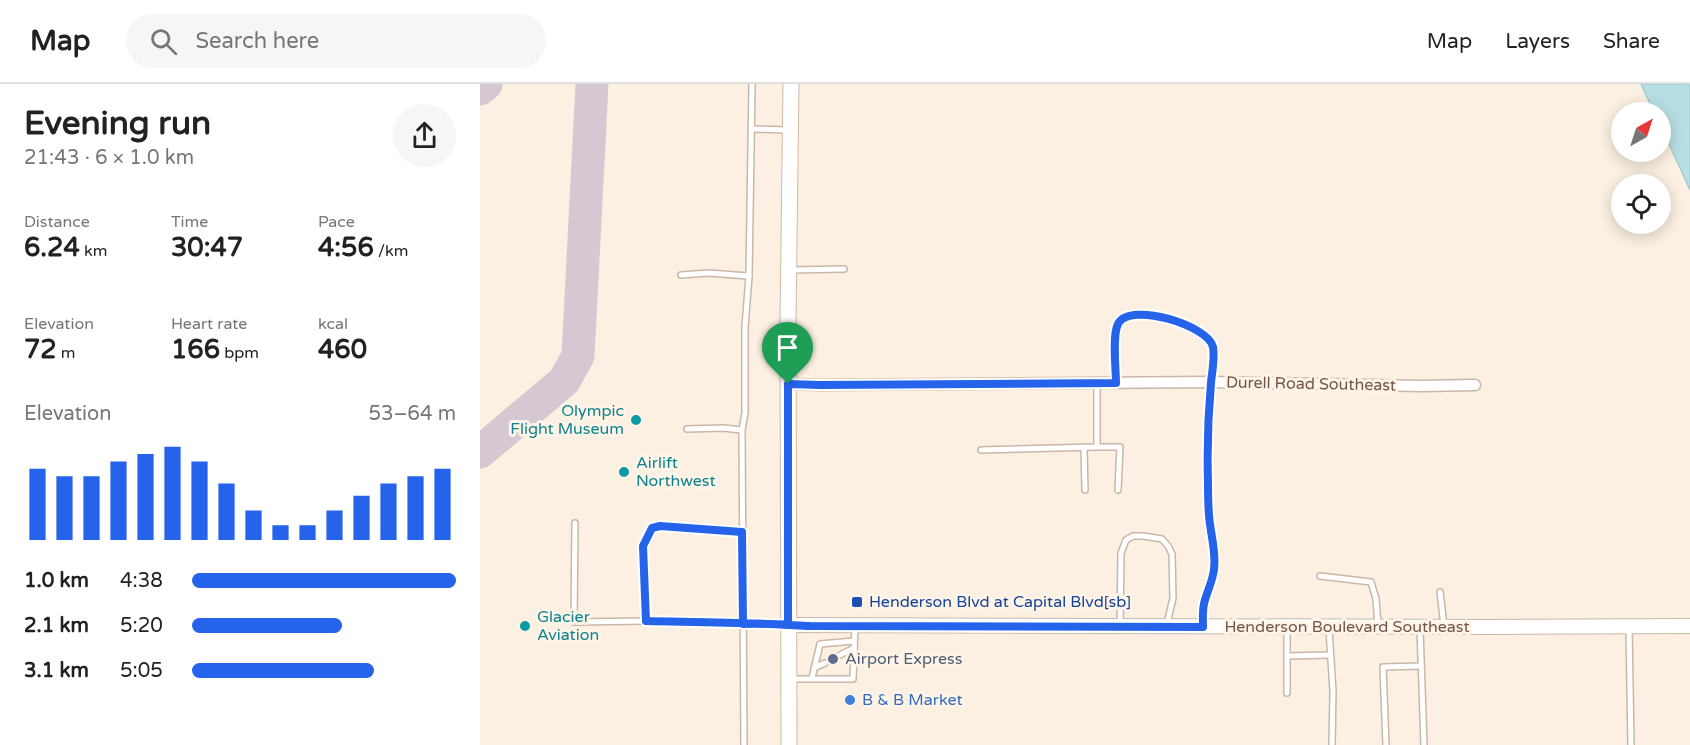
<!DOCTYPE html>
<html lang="en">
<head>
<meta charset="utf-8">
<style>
  body { margin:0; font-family:"Varela Round",sans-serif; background:#f6f6f6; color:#222; height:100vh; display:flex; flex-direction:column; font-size:22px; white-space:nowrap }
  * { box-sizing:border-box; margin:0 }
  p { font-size:20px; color:#767676 }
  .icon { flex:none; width:33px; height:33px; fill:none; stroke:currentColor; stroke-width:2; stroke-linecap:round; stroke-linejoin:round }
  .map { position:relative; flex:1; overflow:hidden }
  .drawer { display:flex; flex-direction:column; background:#fff; width:480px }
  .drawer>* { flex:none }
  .needle { width:39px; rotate:39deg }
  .controls { position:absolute; left:1131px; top:18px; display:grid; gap:12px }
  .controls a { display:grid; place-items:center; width:60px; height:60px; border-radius:50%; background:#fff; box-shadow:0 3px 15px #0003; font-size:30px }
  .pin { position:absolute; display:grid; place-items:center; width:51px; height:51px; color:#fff; margin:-62px -26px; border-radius:50% 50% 50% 0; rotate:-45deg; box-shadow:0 0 6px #0007 }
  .pin .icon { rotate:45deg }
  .round { display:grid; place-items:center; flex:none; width:63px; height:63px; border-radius:32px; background:#f6f6f6 }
  .overview { display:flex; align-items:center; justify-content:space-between; height:102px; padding:0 24px }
  h1 { font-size:33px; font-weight:700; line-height:45px }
  .stats { display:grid; grid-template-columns:repeat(3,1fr); gap:9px; height:102px; padding:6px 24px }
  .stats div { display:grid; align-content:center }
  .stats b { font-size:26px; font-weight:700 }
  .stats small { font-size:16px; font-weight:400 }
  .stats p { font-size:16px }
  .chart { height:168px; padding:12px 24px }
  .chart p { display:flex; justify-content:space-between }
  .chart svg { width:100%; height:108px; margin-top:6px; stroke:#2563eb; stroke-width:6 }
  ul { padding:0 24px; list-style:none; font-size:20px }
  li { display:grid; grid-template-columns:96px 72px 1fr; align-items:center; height:45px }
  li i { height:15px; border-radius:8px; background:#2563eb }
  header { display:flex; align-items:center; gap:36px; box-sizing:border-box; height:84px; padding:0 30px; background:#fff; border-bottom:2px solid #e0e0e0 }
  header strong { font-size:28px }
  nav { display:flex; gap:33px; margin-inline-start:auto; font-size:21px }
  .search { width:420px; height:54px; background:#f6f6f6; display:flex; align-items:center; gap:15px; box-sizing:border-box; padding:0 21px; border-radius:33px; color:#767676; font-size:22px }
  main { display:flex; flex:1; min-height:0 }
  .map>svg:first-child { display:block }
  .water { fill:#b7dfe3; stroke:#9eced4; stroke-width:1.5 }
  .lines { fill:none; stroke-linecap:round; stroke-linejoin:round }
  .taxiway { stroke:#d6c8d2; stroke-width:33 }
  .service-casing { stroke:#cbb7a9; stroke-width:8 }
  .minor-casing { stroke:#cbb7a9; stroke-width:13 }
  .tertiary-casing { stroke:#cbb7a9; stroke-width:16 }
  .secondary-casing { stroke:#d0b9a9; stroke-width:17 }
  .service { stroke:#fff; stroke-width:5 }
  .minor { stroke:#fff; stroke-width:10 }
  .tertiary { stroke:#fff; stroke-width:14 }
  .secondary { stroke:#fff; stroke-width:15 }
  .route-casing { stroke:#fff; stroke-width:12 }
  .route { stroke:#2563eb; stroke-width:8 }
  .culture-dot { fill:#0f9aa8; stroke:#fef4e7; stroke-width:2 }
  .transit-dot { fill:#1a4fb4; stroke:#fef4e7; stroke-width:2 }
  .service-dot { fill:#5c6f8a; stroke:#fef4e7; stroke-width:2 }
  .shop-dot { fill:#3f7fe0; stroke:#fef4e7; stroke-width:2 }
  .labels { text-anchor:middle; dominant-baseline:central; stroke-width:6; stroke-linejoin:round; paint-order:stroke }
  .street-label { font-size:16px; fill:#715649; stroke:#fef4e7 }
  .culture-label { font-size:16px; fill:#0d838f; stroke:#fef4e7; text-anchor:start }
  .transit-label { font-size:16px; fill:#164399; stroke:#fef4e7; text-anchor:start }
  .service-label { font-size:16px; fill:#4e5e75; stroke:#fef4e7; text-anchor:start }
  .shop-label { font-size:16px; fill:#366cbe; stroke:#fef4e7; text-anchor:start }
</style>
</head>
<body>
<header>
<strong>Map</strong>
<div class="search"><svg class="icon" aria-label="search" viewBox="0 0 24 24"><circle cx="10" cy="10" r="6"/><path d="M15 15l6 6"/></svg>Search here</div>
<nav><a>Map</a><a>Layers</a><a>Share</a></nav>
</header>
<main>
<section class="drawer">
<div class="overview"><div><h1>Evening run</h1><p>21:43 · 6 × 1.0 km</p></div><a class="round"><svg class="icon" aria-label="share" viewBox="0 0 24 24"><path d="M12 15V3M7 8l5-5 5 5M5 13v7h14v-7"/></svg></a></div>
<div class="stats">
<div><p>Distance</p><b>6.24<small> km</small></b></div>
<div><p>Time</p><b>30:47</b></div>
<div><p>Pace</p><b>4:56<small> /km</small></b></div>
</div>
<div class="stats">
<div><p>Elevation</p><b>72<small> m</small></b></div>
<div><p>Heart rate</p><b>166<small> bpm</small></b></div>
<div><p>kcal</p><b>460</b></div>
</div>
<div class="chart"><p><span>Elevation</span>53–64 m</p>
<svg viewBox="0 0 160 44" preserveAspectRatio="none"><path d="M5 44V15M15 44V18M25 44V18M35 44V12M45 44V9M55 44V6M65 44V12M75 44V21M85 44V32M95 44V38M105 44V38M115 44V32M125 44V26M135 44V21M145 44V18M155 44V15"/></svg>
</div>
<ul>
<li><b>1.0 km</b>4:38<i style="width:100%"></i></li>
<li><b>2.1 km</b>5:20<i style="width:57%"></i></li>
<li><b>3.1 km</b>5:05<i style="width:69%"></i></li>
</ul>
</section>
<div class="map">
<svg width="1210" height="661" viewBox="0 0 1210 661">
  <rect width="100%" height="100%" fill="#fbf0e1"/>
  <path class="water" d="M1161 0H1210V106L1181 42 1180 28H1174Z"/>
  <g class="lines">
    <g class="taxiway">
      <path d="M0 5 6 0"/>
      <path d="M0 368 84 297 98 272 112 0"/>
    </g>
    <defs>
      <g id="service">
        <path d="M271 45 309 46"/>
        <path d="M311 186 364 185"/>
        <path d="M201 191 228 189 269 192"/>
        <path d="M617 299V363H640L638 406"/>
        <path d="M636 299C636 286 631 245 640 236 657 221 722 241 732 260 737 270 731 302 730 314 729 351 727 388 729 424 730 444 736 463 734 483 734 496 726 506 724 518 722 525 723 534 723 541"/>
        <path d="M207 345 243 344 262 346 264 661"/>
        <path d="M262 346 265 329V243L269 192 272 0"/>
        <path d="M604 363 605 406"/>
        <path d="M501 366 617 363"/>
        <path d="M95 439 94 538 166 537"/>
        <path d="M262 448 180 442 172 444 163 462 166 537 280 539 308 541"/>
        <path d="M840 492 891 498 896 515 898 541"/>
        <path d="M960 508 964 542"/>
        <path d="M640 541 641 469 646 456 653 452H663L682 455 688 462 692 470 693 514 687 540"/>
        <path d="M1149 544 1151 661"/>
        <path d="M807 545V609"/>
        <path d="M849 545 853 607 852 661"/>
        <path d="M940 545 944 661"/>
        <path d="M360 571 374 564"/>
        <path d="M807 572 850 571"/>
        <path d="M334 584 345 579"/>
        <path d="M332 594 340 560 374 557"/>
        <path d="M310 595H373L375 542"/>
        <path d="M906 661 903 583 941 582"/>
      </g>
      <path id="minor" d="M308 300 340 301 731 298 942 302 995 301"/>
      <path id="tertiary" d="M308 541 1010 543 1210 542"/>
      <path id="secondary" d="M309 661 308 237 311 0"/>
    </defs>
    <use href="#service" class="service-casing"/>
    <use href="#minor" class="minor-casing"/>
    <use href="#tertiary" class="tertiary-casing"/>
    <use href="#secondary" class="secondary-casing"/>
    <use href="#service" class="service"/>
    <use href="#minor" class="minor"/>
    <use href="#tertiary" class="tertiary"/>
    <use href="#secondary" class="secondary"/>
  </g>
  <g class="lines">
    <defs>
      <path id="route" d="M308 300V541C261 538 213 538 166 537L163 462 172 444 180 442 262 448 263 540C285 539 308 541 330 542L723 543C723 534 722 524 725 516 728 505 733 496 734 485 736 470 732 456 730 440 728 427 728 413 728 399 727 367 728 332 731 299 732 287 735 275 733 263 728 241 649 217 638 240 632 251 636 286 636 299L340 301 308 300"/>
    </defs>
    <use href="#route" class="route-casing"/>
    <use href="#route" class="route"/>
  </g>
  <g class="culture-dot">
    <circle cx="156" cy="336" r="6"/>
    <circle cx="144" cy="388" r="6"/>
    <circle cx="45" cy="542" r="6"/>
  </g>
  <rect class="transit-dot" x="371" y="512" width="12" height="12" rx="3"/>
  <circle class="service-dot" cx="353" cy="575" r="6"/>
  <circle class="shop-dot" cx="370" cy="616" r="6"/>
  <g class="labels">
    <g class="street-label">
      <text transform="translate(831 300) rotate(1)">Durell Road Southeast</text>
      <text x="867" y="543">Henderson Boulevard Southeast</text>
    </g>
    <g class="culture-label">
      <text x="144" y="327" text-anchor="end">Olympic<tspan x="144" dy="18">Flight Museum</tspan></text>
      <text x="156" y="379">Airlift<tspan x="156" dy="18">Northwest</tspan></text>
      <text x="57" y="533">Glacier<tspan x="57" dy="18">Aviation</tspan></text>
    </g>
    <g class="transit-label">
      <text x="389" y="518">Henderson Blvd at Capital Blvd[sb]</text>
    </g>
    <g class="service-label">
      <text x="365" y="575">Airport Express</text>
    </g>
    <g class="shop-label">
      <text x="382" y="616">B &amp; B Market</text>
    </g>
  </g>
</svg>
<div class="controls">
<a><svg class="needle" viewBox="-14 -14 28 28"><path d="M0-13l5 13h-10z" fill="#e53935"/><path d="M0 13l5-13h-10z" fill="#767676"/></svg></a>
<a><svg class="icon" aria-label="locate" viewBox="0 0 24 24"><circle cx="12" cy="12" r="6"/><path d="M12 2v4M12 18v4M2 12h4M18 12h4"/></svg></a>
</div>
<div class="pin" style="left:308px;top:300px;background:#1e9e55"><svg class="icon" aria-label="arrive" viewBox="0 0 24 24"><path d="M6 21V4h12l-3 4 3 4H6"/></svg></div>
</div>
</main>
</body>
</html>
